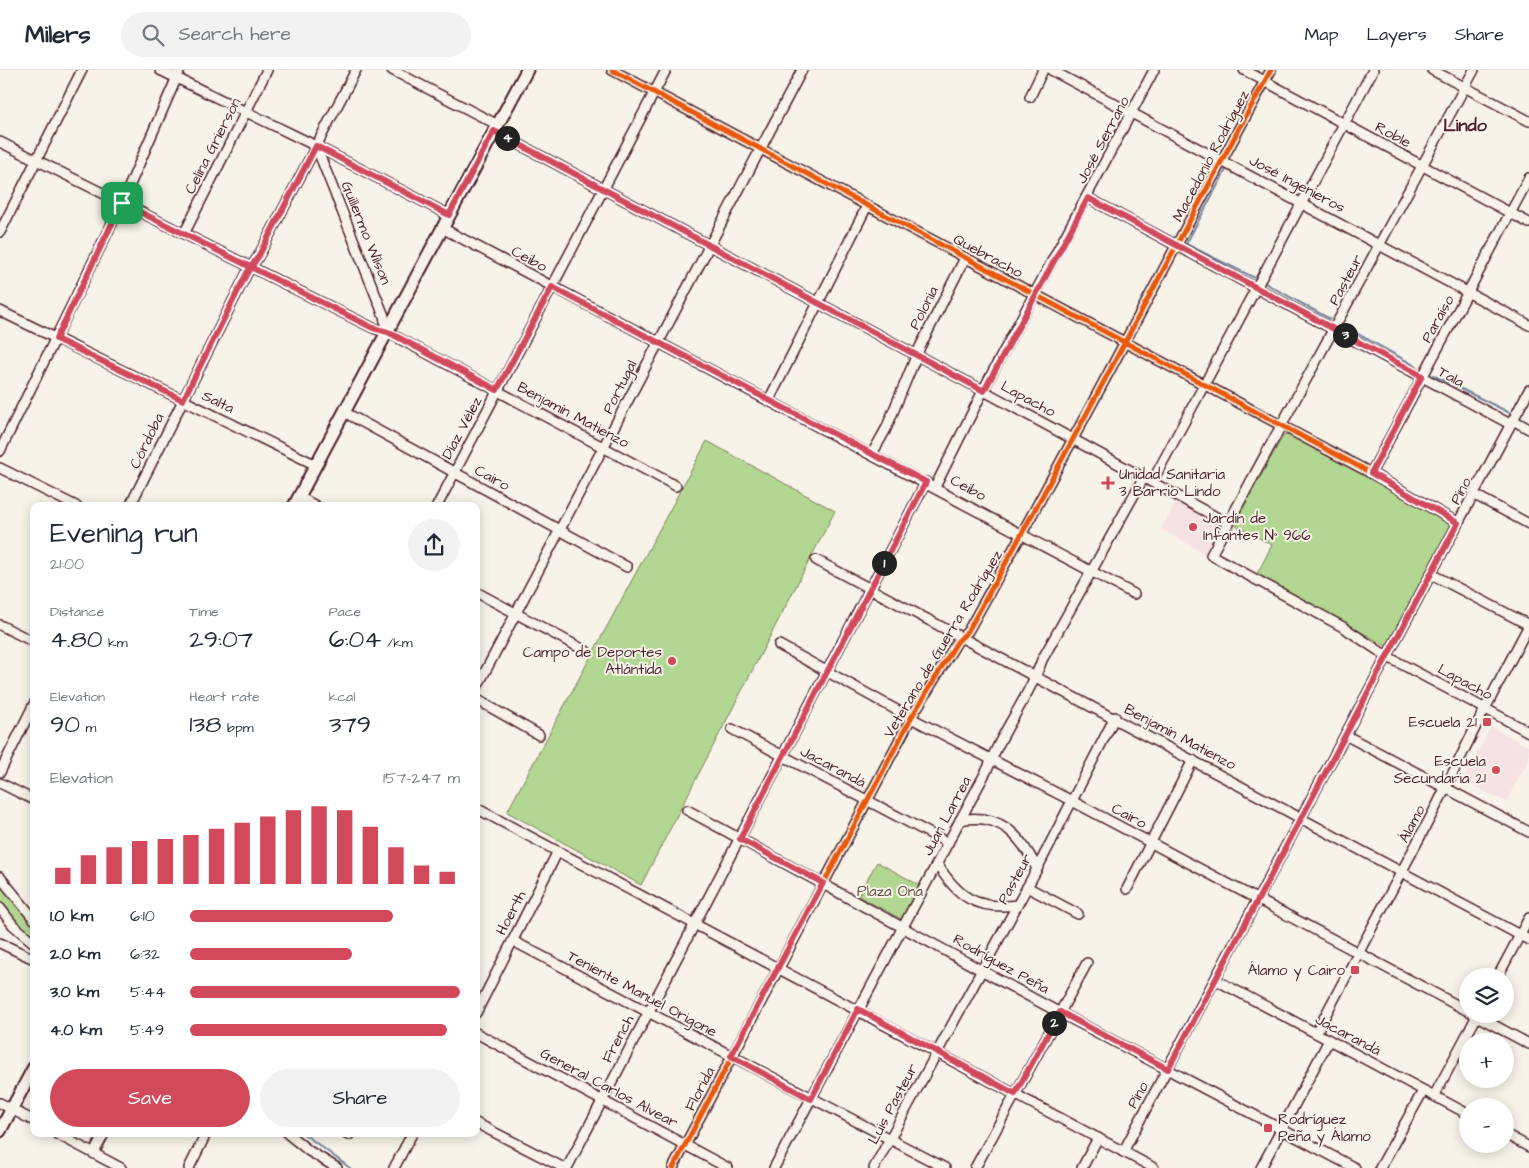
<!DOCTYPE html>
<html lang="en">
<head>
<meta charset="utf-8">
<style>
  body { margin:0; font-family:"Architects Daughter",sans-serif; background:#f2f2f3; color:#1f2937; height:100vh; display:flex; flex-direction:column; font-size:19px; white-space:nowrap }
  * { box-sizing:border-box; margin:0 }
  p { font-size:16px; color:#747a83 }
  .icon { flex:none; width:28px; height:28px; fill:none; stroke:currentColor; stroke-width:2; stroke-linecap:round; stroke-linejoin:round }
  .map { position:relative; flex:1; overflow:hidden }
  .panel { position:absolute; left:30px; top:432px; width:450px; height:635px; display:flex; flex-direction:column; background:#fff; border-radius:10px; box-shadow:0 2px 12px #0003 }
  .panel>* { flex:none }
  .tools { position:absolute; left:1459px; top:898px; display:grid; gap:10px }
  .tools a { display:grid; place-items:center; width:55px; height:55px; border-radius:50%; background:#fff; box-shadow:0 2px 12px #0003; font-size:25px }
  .pin { position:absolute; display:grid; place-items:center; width:42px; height:42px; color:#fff; margin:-21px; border-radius:10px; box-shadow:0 2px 8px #0006 }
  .km { position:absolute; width:25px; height:25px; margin:-12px; border-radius:50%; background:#222; color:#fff; font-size:14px; line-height:25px; text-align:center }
  .round { display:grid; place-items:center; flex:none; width:52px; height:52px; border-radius:26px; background:#f2f2f3 }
  .overview { display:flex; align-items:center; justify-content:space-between; height:85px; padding:0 20px }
  h1 { font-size:28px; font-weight:600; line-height:38px }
  .figures { display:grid; grid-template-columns:repeat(3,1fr); gap:8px; height:85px; padding:5px 20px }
  .figures div { display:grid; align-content:center }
  .figures b { font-size:25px; font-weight:600 }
  .figures small { font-size:14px; font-weight:400 }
  .figures p { font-size:14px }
  .chart { height:140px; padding:10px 20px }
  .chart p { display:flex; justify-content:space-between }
  .chart svg { width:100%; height:90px; margin-top:5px; stroke:#d1495b; stroke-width:6 }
  .button { display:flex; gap:10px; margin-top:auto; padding:10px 20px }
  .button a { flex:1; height:58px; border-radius:30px; background:#d1495b; color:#fff; font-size:20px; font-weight:600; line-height:58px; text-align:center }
  .button a+a { background:#f2f2f3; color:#1f2937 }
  ul { padding:0 20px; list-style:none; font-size:16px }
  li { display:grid; grid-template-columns:80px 60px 1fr; align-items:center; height:38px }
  li i { height:12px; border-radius:6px; background:#d1495b }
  header { display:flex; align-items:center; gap:30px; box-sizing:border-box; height:70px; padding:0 25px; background:#fff; border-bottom:1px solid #e0e1e3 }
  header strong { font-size:24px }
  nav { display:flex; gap:28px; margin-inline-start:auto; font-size:18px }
  .search { width:350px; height:45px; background:#f2f2f3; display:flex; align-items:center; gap:12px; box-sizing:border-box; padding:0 18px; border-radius:28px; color:#747a83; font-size:19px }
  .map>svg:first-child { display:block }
  .built { fill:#f6e2e2 }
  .green { fill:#b2d792; stroke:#7e7b5e }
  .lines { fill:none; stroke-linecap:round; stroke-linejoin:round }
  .stream { stroke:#7385a1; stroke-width:2 }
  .minor-casing { stroke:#4a1f2b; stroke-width:12 }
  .major-casing { stroke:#4a1f2b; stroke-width:15 }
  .minor { stroke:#f7f3e8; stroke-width:9 }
  .major { stroke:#f7f3e8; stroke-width:11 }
  .cycleway-casing { stroke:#f7f3e8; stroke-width:8 }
  .cycleway { stroke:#e8590c; stroke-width:5 }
  .route-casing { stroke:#fff; stroke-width:10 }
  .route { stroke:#d1495b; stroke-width:6 }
  .poi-dot { fill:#d1495b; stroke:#f7f3e8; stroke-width:2 }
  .labels { text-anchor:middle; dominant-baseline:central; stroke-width:4; stroke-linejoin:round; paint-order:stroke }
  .street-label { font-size:15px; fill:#4a1f2b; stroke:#f7f3e8 }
  .poi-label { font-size:15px; fill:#4a1f2b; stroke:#f7f3e8; text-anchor:end }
  .park-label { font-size:15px; fill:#644d45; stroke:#f7f3e8 }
  .quarter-label { font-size:18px; font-weight:bold; fill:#4a1f2b; stroke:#f7f3e8 }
</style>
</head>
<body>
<header>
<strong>Milers</strong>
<div class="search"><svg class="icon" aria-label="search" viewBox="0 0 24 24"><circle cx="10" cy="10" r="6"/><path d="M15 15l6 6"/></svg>Search here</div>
<nav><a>Map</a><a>Layers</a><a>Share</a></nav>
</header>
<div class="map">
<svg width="1529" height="1098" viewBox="0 0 1529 1098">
  <rect width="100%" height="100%" fill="#f7f3e8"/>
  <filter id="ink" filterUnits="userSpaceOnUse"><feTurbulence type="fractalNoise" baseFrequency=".02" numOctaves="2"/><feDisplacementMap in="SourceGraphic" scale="10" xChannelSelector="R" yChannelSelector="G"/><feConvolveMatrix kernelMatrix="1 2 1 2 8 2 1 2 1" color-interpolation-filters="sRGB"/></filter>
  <g filter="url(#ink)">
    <g class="built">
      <path d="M1178 429 1225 455 1207 485 1161 459Z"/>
      <path d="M1491 657 1529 677V689L1506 732 1463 710Z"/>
    </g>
    <g class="green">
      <path d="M1289 365 1452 453V458L1388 577 1257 504 1272 475 1234 454 1283 366Z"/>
      <path d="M707 371 835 441 641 815 507 742Z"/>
      <path d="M877 792 921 816 903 850 858 826Z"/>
      <path d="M0 807 34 849V873L0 838Z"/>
    </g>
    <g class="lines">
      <g class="stream">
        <path d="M1227 98 1186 174 1255 208"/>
        <path d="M1263 212 1330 249"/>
        <path d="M1342 255 1416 296"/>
        <path d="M1433 305 1512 344"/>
        <path d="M304 1064 350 1098"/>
      </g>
      <defs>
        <g id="minor">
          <path d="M160 0 316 76 449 145"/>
          <path d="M392 0 498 55"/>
          <path d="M612 0 1371 403 1458 453"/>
          <path d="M1051 0 1529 255"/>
          <path d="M1244 0 1529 153"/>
          <path d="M1432 0 1529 51"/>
          <path d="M1474 0 1211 485 1343 557 1388 587 1529 662"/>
          <path d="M1030 27 1043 0"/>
          <path d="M494 61 984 321 1229 454"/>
          <path d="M0 72 373 258 387 262 676 416"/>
          <path d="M316 76 384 246 387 262"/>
          <path d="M1088 128 1510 354"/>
          <path d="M442 158 1134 524"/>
          <path d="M0 162 82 0"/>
          <path d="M184 164 267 0"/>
          <path d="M0 241 316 395"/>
          <path d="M769 330 867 136"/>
          <path d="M344 342 627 497"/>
          <path d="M1513 350 1529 359"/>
          <path d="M0 381 122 133 180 0"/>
          <path d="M872 384 886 359 920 277 965 188"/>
          <path d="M0 398 76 436"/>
          <path d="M1371 403 1529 108"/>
          <path d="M1152 412 1373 0"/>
          <path d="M935 417 989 309 1154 0"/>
          <path d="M1473 424 1529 454"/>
          <path d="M299 427 316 436"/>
          <path d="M130 436 247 203 258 187 356 0"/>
          <path d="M437 436 666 0"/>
          <path d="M816 490 1529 870"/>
          <path d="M1431 504 1529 555"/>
          <path d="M476 522 586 581"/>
          <path d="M0 555 34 572"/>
          <path d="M779 575 911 648 1072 731 1468 941"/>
          <path d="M476 619 802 0"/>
          <path d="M476 629 539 665"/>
          <path d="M732 659 948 773"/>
          <path d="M1347 666 1529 762"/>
          <path d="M0 702 34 634"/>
          <path d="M0 713 34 730"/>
          <path d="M476 738 1154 1098"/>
          <path d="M687 740 1047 936 1355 1098"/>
          <path d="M960 750C1001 742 1021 766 1037 799"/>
          <path d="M937 794C958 827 976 840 1017 835"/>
          <path d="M0 807 34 849"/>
          <path d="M1027 817 1078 844"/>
          <path d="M1127 819 1193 690"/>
          <path d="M0 838 13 855 34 873"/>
          <path d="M513 871 945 1098"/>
          <path d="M0 873 34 889"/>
          <path d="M1498 906 1529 848"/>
          <path d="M1216 910 1468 1044"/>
          <path d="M476 943 558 781"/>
          <path d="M1473 944 1529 974"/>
          <path d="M476 963 728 1098"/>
          <path d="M1316 963 1438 733 1477 654 1529 555"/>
          <path d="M1434 1026 1478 944"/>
          <path d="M0 1033 34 1051"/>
          <path d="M476 1053 564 1098"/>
          <path d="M57 1064 121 1098"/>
          <path d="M288 1064 309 1081 337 1098"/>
          <path d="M346 1064 349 1065"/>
          <path d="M1505 1064 1529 1077"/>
          <path d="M1123 1082 1529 320"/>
          <path d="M94 1083 104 1064"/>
          <path d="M189 1098 206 1064"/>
          <path d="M394 1098 412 1064"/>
          <path d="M567 1098 926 412"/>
          <path d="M673 1098 911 648 957 572 968 561C1072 376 1169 186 1271 0"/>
          <path d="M774 1098 988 698C1002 660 1029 628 1042 590L1144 407"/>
          <path d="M874 1098 1037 799 1115 647"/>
          <path d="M975 1098 1087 893"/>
          <path d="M1082 1098 1098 1068"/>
          <path d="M1261 1098 1329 970"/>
          <path d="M1380 1098 1423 1021"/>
        </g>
        <g id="major">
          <path d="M294 436 527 0"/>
          <path d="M0 1061 34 997"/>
        </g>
      </defs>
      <use href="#minor" class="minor-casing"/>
      <use href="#major" class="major-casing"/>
      <use href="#minor" class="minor"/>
      <use href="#major" class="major"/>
      <defs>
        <g id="cycleway">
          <path d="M612 0 1371 403 1458 453"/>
          <path d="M673 1098 911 648 957 572 968 561C1072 376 1169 186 1271 0"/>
        </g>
      </defs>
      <use href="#cycleway" class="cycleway-casing"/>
      <use href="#cycleway" class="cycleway"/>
    </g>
  </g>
  <g class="lines" filter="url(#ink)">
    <defs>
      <path id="route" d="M122 133 373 258 388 262 497 320 552 217 926 412 740 769 823 813 731 986 811 1029 858 939 1015 1024 1060 942 1168 999 1458 453 1371 403 1422 306 1088 128 984 321 494 61 449 145 316 76 258 187 247 203 183 330 56 269 122 133"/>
    </defs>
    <use href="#route" class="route-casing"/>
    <use href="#route" class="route"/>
  </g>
  <g class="poi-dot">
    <path d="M1105.5 405.5h5v5h5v5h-5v5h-5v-5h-5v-5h5z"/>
    <circle cx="1193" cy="457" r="5"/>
    <circle cx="672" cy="591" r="5"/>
    <rect x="1482" y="647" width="10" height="10" rx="2.5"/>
    <circle cx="1496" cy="700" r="5"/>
    <rect x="1350" y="895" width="10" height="10" rx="2.5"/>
    <rect x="1263" y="1053" width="10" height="10" rx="2.5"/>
  </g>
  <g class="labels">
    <g class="street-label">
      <text transform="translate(1393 65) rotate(28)">Roble</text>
      <text transform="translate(1103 70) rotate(-62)">José Serrano</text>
      <text transform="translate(213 76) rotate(-63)">Celina Grierson</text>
      <text transform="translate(1211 86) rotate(-62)">Macedonio Rodríguez</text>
      <text transform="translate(1297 114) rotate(28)">José Ingenieros</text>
      <text transform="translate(366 163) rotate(68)">Guillermo Wilson</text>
      <text transform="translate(988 186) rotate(28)">Quebracho</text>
      <text transform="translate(529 189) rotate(28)">Ceibo</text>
      <text transform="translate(1346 210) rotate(-62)">Pasteur</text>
      <text transform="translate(924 238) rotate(-63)">Polonia</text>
      <text transform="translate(1438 249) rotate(-61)">Paraíso</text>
      <text transform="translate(1451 307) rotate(29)">Tala</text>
      <text transform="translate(620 317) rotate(-63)">Portugal</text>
      <text transform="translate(1028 329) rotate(28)">Lapacho</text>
      <text transform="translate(218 332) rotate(26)">Salta</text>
      <text transform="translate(573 345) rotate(28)">Benjamín Matienzo</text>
      <text transform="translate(462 358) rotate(-62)">Díaz Vélez</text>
      <text transform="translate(147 371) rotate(-64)">Córdoba</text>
      <text transform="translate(492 408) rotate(29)">Cairo</text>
      <text transform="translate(968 418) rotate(28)">Ceibo</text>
      <text transform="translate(1461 421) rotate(-62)">Pino</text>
      <text transform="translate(943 574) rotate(-59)">Veterano de Guerra Rodríguez</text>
      <text transform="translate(1465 612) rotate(28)">Lapacho</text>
      <text transform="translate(1180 667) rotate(28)">Benjamín Matienzo</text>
      <text transform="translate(833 697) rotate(28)">Jacarandá</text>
      <text transform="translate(947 746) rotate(-62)">Juan Larrea</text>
      <text transform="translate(1129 746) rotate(28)">Cairo</text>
      <text transform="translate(1412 754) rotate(-62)">Álamo</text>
      <text transform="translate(1015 809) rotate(-61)">Pasteur</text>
      <text transform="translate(511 843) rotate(-63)">Hoerth</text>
      <text transform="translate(1001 894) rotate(29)">Rodríguez Peña</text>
      <text transform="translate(642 924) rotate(28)">Teniente Manuel Origone</text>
      <text transform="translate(1348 965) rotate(28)">Jacarandá</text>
      <text transform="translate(618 969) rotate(-62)">French</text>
      <text transform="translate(609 1018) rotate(28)">General Carlos Alvear</text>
      <text transform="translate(700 1019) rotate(-62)">Florida</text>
      <text transform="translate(1138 1025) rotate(-61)">Pino</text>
      <text transform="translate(893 1034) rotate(-62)">Luis Pasteur</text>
    </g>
    <g class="poi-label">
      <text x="1119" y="404" text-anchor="start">Unidad Sanitaria<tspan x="1119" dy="17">3 Barrio Lindo</tspan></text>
      <text x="1203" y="448" text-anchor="start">Jardín de<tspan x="1203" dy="17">Infantes N° 966</tspan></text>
      <text x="662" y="582">Campo de Deportes<tspan x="662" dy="17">Atlántida</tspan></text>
      <text x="1477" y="652">Escuela 21</text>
      <text x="1486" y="691">Escuela<tspan x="1486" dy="17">Secundaria 21</tspan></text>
      <text x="1345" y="900">Álamo y Cairo</text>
      <text x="1278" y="1049" text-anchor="start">Rodríguez<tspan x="1278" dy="17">Peña y Álamo</tspan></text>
    </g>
    <g class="park-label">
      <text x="890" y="821">Plaza Ona</text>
    </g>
    <g class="quarter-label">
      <text x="1465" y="55">Lindo</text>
    </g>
  </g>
</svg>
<div class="tools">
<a><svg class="icon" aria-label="layers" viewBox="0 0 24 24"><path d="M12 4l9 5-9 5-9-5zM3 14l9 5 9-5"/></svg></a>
<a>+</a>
<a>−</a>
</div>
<div class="pin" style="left:122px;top:133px;background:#1e9e55"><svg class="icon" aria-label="arrive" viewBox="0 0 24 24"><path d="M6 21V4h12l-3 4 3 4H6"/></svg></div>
<b class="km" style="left:884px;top:493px">1</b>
<b class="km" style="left:1054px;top:953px">2</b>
<b class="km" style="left:1345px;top:265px">3</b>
<b class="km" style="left:507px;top:68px">4</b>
<section class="panel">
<div class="overview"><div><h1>Evening run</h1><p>21:00</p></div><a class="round"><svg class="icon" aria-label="share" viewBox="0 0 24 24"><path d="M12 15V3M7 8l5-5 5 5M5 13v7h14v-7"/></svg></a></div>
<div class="figures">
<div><p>Distance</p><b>4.80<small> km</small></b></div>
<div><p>Time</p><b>29:07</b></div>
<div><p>Pace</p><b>6:04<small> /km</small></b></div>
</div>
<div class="figures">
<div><p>Elevation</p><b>90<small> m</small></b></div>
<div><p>Heart rate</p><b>138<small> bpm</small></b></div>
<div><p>kcal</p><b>379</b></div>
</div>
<div class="chart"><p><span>Elevation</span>157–247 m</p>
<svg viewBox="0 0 160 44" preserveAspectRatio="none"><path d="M5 44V36M15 44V30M25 44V26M35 44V23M45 44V22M55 44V20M65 44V17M75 44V14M85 44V11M95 44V8M105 44V6M115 44V8M125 44V16M135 44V26M145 44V35M155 44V38"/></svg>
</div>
<ul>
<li><b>1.0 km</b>6:10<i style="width:75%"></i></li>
<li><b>2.0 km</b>6:32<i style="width:60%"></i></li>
<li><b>3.0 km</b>5:44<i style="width:100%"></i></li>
<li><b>4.0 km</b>5:49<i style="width:95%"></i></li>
</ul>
<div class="button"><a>Save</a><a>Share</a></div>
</section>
</div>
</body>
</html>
